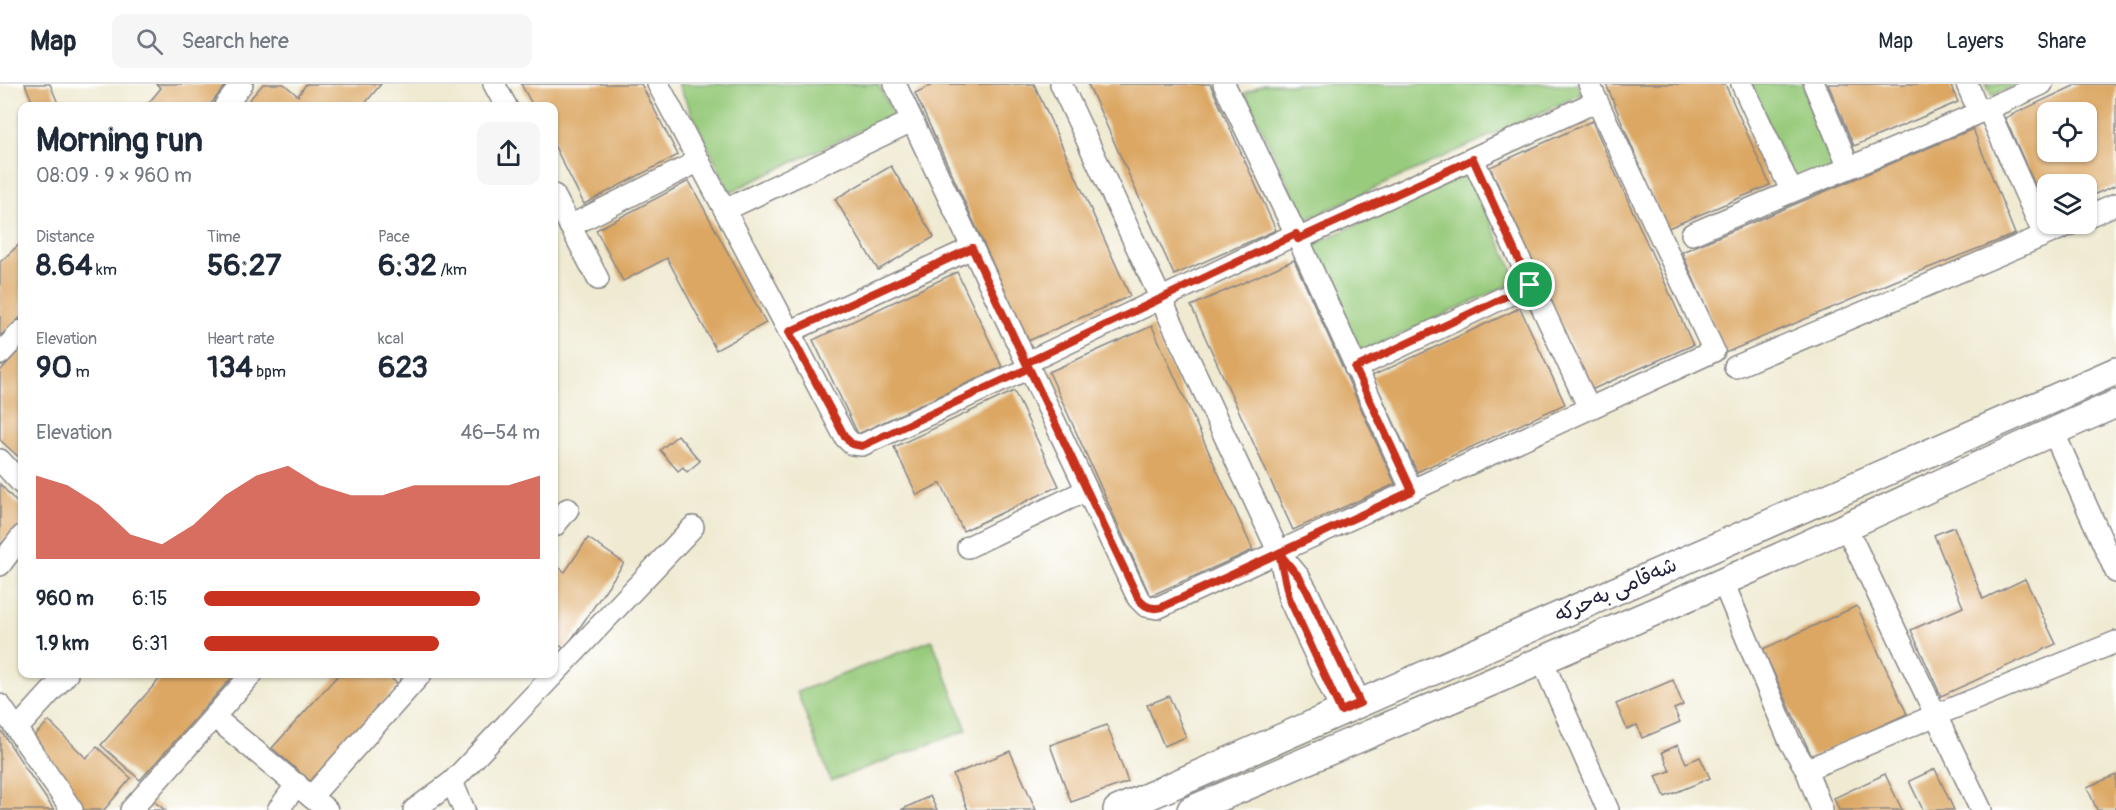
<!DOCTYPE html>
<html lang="en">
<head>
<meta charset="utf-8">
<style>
  body { margin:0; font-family:Pangolin,"Playpen Sans Arabic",sans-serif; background:#f6f6f7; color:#1f2937; height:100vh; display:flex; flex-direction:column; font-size:22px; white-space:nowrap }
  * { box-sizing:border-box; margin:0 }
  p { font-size:20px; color:#747a83 }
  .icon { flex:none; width:33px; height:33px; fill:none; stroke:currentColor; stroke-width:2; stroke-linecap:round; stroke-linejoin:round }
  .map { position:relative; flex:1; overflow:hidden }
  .drawer { position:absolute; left:18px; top:18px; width:540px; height:576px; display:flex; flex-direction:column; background:#fff; border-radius:12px; box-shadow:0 2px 4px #0004 }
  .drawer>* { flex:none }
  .buttons { position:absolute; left:2037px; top:18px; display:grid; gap:12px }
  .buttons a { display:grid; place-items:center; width:60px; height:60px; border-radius:12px; background:#fff; box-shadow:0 2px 4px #0004; font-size:30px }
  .pin { position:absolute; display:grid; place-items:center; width:51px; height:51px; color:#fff; margin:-26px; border:3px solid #fff; border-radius:50%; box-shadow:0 2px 6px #0007 }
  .round { display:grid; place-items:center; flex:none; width:63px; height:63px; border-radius:12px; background:#f6f6f7 }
  .head { display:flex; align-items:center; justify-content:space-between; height:102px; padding:0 18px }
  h1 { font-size:33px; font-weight:700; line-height:45px }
  .metrics { display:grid; grid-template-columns:repeat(3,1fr); gap:9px; height:102px; padding:6px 18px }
  .metrics div { display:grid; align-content:center }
  .metrics b { font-size:30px; font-weight:700 }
  .metrics small { font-size:16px; font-weight:400 }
  .metrics p { font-size:16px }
  .chart { height:168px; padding:12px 18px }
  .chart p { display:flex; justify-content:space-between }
  .chart svg { width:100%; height:108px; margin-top:6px; fill:#c8321e; opacity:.7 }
  ul { padding:0 18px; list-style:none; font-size:20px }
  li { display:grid; grid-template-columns:96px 72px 1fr; align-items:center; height:45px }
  li i { height:15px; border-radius:8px; background:#c8321e }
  header { display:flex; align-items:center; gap:36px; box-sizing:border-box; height:84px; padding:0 30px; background:#fff; border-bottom:2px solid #e0e1e3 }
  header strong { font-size:28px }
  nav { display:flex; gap:33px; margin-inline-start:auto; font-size:21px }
  .search { width:420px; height:54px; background:#f6f6f7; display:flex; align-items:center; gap:15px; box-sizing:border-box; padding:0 21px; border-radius:12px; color:#747a83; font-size:22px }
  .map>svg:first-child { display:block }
  .green { fill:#98cb7b; stroke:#5d765b; stroke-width:1.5 }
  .building { fill:#dca763; fill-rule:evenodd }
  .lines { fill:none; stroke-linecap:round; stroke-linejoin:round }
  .minor-casing { stroke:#888686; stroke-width:24 }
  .major-casing { stroke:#888686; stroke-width:30 }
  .minor { stroke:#fff; stroke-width:21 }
  .major { stroke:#fff; stroke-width:27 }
  .route-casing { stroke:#fff; stroke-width:12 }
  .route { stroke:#c8321e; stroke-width:8 }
  .labels { text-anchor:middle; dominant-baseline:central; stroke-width:4.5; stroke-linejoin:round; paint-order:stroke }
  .street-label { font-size:21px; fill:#22223b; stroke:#fff }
</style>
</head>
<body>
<header>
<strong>Map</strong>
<div class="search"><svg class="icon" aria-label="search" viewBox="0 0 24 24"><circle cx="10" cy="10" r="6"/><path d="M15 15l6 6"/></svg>Search here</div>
<nav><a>Map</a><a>Layers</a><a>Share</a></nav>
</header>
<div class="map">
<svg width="2116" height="726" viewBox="0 0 2116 726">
  <rect width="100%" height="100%" fill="#fff"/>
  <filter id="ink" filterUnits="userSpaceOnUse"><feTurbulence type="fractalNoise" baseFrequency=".0167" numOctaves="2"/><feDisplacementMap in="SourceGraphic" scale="12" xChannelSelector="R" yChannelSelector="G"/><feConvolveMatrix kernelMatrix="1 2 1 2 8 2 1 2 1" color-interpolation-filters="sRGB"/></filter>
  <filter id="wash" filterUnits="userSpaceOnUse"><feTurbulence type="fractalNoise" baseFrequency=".008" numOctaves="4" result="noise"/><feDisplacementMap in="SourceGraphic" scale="24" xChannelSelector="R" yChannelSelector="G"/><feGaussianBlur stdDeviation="1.35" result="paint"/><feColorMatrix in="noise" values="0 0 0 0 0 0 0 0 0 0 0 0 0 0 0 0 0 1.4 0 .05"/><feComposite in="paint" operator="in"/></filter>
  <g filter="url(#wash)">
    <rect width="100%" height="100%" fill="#efead1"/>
    <g class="green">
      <path d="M678 0H878L893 31 730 108Z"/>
      <path d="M1264 0H1577L1582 10 1305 136 1245 9Z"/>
      <path d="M1751 0H1803L1839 81 1795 100Z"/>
      <path d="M1986 0H2018L1992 12Z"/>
      <path d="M1468 90 1518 197 1360 269 1310 162Z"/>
      <path d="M932 556 967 646 831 697 797 608Z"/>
    </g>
    <g id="blocks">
      <g class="building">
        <path d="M25 0H50L59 22H34Z"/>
        <path d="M156 0H227L209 22H146L161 4Z"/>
        <path d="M263 0H284L298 12 306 0H381L363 22H244Z"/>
        <path d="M521 0H641L678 71 584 120 554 61V22H533Z"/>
        <path d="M934 0H1034L1130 212 1028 257 915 9Z"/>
        <path d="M1088 0H1210L1276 146 1174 191Z"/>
        <path d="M1606 0H1725L1770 101 1666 145Z"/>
        <path d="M1828 0H1950L1958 18 1854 62Z"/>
        <path d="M2078 0H2116V101L2086 114V100H2048V130L2005 34ZM2048 28H2086V68H2048Z"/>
        <path d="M1592 37 1693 261 1591 306 1490 83Z"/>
        <path d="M1973 45 2015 150 1895 197 1725 269 1682 168Z"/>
        <path d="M891 82 934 153 878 186 835 115Z"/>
        <path d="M689 97 766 239 716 266 667 174 623 197 596 146Z"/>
        <path d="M22 158V232L0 252V178Z"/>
        <path d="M1294 176 1395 400 1293 446 1191 222Z"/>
        <path d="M957 188 1002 283 858 350 813 256Z"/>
        <path d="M1520 224 1565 320 1417 388 1372 292Z"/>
        <path d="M1152 242 1253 466 1150 512 1049 288Z"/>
        <path d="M22 263V376L0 356V287Z"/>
        <path d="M1014 307 1059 402 963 447 941 399 917 411 894 363Z"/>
        <path d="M678 351 700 377 687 388 683 383 678 387 660 366Z"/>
        <path d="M0 400 22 424V440L0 461Z"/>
        <path d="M1954 443 1983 515 2025 495 2056 560 1941 612 1911 546 1963 523 1934 451Z"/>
        <path d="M588 454 624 479 565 565 556 559 554 562V480L565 488Z"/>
        <path d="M1857 522 1907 630 1812 673 1763 565Z"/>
        <path d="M164 590H235L140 696 101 661Z"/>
        <path d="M339 590H386L399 601 311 698 272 664Z"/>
        <path d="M1673 596 1683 621 1674 625 1680 638 1642 654 1637 641 1627 645 1616 620Z"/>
        <path d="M1169 612 1186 653 1164 662 1147 621Z"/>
        <path d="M49 637 86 674 97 663 131 694 104 726H80L31 655Z"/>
        <path d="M1107 641 1128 698 1071 718 1050 661Z"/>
        <path d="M0 645 28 688 54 726H0Z"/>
        <path d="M1678 661 1686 679 1700 673 1710 694 1665 713 1656 692 1670 687 1662 668Z"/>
        <path d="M1010 667 1036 726H968L953 691Z"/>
        <path d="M1935 685 1954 726H1923L1909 697Z"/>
        <path d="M1885 690 1902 726H1839L1834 714Z"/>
        <path d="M2116 691V726H2097L2087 703Z"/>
        <path d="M930 712 937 726H901Z"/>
        <path d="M152 716 165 726H145Z"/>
      </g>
    </g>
  </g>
  <g filter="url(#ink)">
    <use href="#blocks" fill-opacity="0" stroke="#888686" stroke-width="1.5"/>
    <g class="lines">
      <defs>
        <g id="minor">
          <path d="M494 0 506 22"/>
          <path d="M658 0 845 353 852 360 862 361 1029 284"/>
          <path d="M895 0 1138 514 1146 522 1157 524 1714 267 1589 0"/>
          <path d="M1061 0 1279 469 1299 493 1307 507 1360 619"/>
          <path d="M1224 0 1296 150 1412 407"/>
          <path d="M1742 0 1791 106"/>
          <path d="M1814 0 1849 83"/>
          <path d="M1967 0 1979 28"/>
          <path d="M225 22 242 0"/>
          <path d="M1988 25 2044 151"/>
          <path d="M1473 75 1589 324"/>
          <path d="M554 111 598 195"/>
          <path d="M725 126 912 37"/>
          <path d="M2086 133 2116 120"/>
          <path d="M570 142 699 77"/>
          <path d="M1692 150C1808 99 1927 54 2042 0"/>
          <path d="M1298 155 1597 17"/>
          <path d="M789 248 972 164"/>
          <path d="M0 270 22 247"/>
          <path d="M1026 279 1296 150"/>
          <path d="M1735 283 2071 140"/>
          <path d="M1355 284 1530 201"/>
          <path d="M2053 347 2116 488"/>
          <path d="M0 376 22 400"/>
          <path d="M554 442 568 425"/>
          <path d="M1846 443 1981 726"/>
          <path d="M968 463 1087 406"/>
          <path d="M1279 470 1289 514 1341 626"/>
          <path d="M0 481 22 452"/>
          <path d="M1723 498 1790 658 1806 685 1822 726"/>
          <path d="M1542 576 1608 726"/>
          <path d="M0 621 72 726"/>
          <path d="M214 633 327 726"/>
          <path d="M17 645 67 590"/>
          <path d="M1806 685 1825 678 1936 631 2116 558"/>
          <path d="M452 698 464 726"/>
          <path d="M311 713 421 590"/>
          <path d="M131 726 252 590"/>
          <path d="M278 726 297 700"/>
          <path d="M414 726 452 698 693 443"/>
        </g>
        <g id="major">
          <path d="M1117 726 2116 287"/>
          <path d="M1191 726C1387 642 1584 560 1779 473 1891 423 2002 369 2116 320"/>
        </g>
      </defs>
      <use href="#minor" class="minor-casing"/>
      <use href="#major" class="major-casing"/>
      <use href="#minor" class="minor"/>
      <use href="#major" class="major"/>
    </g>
  </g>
  <g class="lines" filter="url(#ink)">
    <defs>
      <path id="route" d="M1530 201 1473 75 1298 155 1296 150 1026 279 1029 284 862 362 852 360 845 353 789 248 972 164 1026 279 1029 284 1138 514C1144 523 1152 526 1162 523L1279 469 1289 514 1341 627 1360 619 1307 507 1299 493 1279 469 1412 407 1355 284 1530 201"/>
    </defs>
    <use href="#route" class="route-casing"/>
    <use href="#route" class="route"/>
  </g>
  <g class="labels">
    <g class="street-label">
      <text transform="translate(1616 506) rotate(-24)">شەقامی بەحرکە</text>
    </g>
  </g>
</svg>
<div class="buttons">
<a><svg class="icon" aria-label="locate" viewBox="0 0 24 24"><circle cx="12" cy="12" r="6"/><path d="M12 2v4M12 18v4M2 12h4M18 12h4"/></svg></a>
<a><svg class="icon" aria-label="layers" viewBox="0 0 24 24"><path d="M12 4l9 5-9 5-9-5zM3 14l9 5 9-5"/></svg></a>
</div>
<div class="pin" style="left:1530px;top:201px;background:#1e9e55"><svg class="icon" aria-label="arrive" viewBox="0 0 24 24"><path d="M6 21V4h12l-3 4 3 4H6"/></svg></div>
<section class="drawer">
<div class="head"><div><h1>Morning run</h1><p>08:09 · 9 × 960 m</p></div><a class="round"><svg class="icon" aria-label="share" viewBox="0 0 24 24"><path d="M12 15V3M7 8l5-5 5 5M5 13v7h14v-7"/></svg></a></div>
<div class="metrics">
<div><p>Distance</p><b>8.64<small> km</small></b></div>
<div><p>Time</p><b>56:27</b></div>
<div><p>Pace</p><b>6:32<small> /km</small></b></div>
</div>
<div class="metrics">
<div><p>Elevation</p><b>90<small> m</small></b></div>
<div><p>Heart rate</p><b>134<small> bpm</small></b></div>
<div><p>kcal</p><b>623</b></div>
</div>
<div class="chart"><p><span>Elevation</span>46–54 m</p>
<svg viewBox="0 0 160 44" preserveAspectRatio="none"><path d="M0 44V10L10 14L20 22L30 34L40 38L50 30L60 18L70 10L80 6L90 14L100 18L110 18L120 14L130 14L140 14L150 14L160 10V44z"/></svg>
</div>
<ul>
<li><b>960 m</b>6:15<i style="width:82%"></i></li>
<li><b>1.9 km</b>6:31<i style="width:70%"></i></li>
</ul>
</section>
</div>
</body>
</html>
